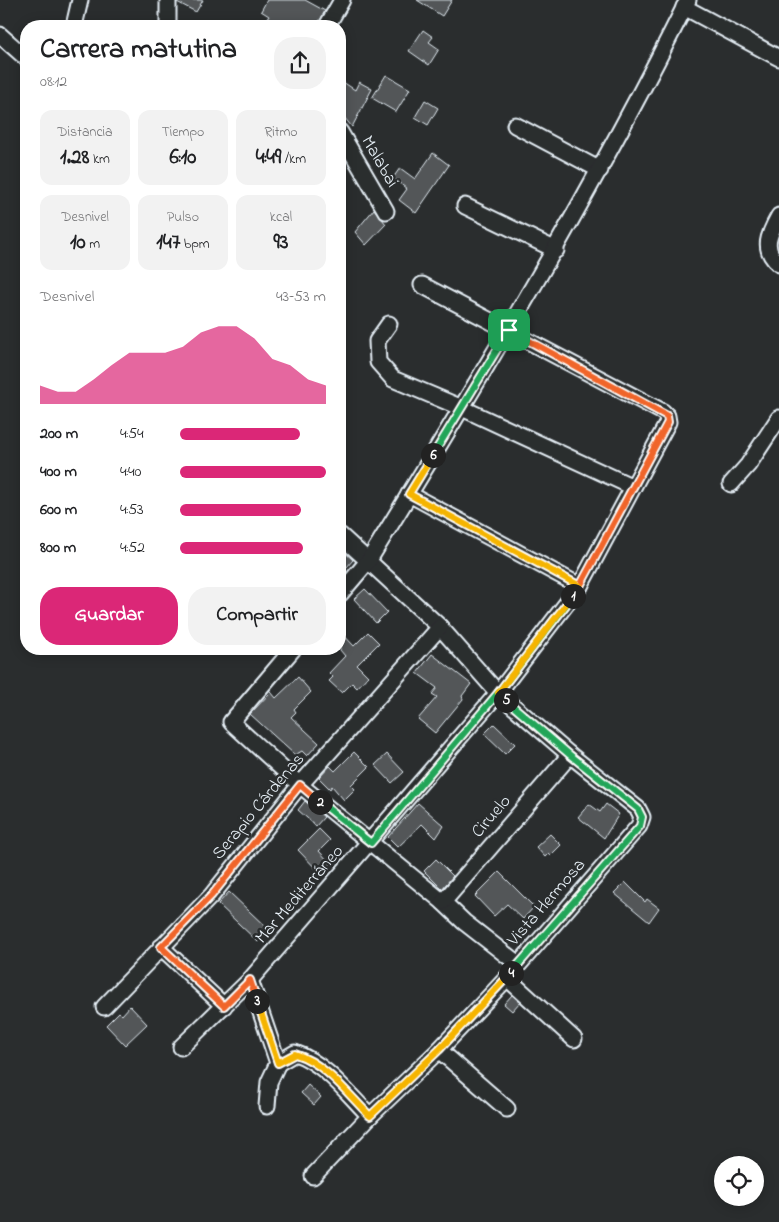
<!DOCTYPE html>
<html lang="es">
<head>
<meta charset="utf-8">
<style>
  body { margin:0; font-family:"Indie Flower",sans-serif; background:#f2f2f2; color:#202124; height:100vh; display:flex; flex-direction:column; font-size:19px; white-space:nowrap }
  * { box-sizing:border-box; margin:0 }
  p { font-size:16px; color:#757577 }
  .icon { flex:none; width:28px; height:28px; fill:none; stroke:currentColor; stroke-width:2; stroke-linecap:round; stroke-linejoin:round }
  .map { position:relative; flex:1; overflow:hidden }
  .drawer { position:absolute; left:20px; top:20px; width:326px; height:635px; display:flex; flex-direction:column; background:#fff; border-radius:20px; box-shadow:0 2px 12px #0003 }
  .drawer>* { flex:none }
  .tools { position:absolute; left:714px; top:1156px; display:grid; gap:10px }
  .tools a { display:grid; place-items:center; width:50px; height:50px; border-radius:50%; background:#fff; box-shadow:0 2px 12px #0003; font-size:25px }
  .pin { position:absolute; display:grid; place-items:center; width:42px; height:42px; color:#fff; margin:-21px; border-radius:10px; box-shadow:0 2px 8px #0006 }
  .km { position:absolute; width:25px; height:25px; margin:-12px; border-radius:50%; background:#222; color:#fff; font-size:14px; line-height:25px; text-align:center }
  .round { display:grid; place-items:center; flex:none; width:52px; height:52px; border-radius:20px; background:#f2f2f2 }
  .summary { display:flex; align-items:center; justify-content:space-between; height:85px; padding:0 20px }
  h1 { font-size:28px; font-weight:700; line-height:38px }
  .figures { display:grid; grid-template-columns:repeat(3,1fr); gap:8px; height:85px; padding:5px 20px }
  .figures div { display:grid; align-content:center; border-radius:12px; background:#f2f2f2; text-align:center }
  .figures b { font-size:21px; font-weight:700 }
  .figures small { font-size:14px; font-weight:400 }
  .figures p { font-size:14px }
  .chart { height:140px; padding:10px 20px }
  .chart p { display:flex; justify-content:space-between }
  .chart svg { width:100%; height:90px; margin-top:5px; fill:#db2777; opacity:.7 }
  .button { display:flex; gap:10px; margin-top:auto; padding:10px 20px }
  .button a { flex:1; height:58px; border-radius:20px; background:#db2777; color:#fff; font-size:20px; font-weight:700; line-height:58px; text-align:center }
  .button a+a { background:#f2f2f2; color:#202124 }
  ul { padding:0 20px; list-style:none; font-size:16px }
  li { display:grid; grid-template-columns:80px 60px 1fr; align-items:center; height:38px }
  li i { height:12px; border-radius:6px; background:#db2777 }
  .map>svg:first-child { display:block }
  .building { fill:#535759; stroke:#e8f1f8 }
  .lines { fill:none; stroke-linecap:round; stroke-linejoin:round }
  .minor-casing { stroke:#e8f1f8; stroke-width:19 }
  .minor { stroke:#2a2d2e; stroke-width:15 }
  .split-1-casing { stroke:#fff; stroke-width:10 }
  .split-2-casing { stroke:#fff; stroke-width:10 }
  .split-3-casing { stroke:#fff; stroke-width:10 }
  .split-4-casing { stroke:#fff; stroke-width:10 }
  .split-5-casing { stroke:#fff; stroke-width:10 }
  .split-6-casing { stroke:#fff; stroke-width:10 }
  .split-7-casing { stroke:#fff; stroke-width:10 }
  .split-1 { stroke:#f0652b; stroke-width:6 }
  .split-2 { stroke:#22a559; stroke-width:6 }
  .split-3 { stroke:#f0652b; stroke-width:6 }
  .split-4 { stroke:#f5b400; stroke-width:6 }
  .split-5 { stroke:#22a559; stroke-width:6 }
  .split-6 { stroke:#f5b400; stroke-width:6 }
  .split-7 { stroke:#22a559; stroke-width:6 }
  .labels { text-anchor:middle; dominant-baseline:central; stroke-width:5; stroke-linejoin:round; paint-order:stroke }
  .street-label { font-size:18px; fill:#e8f1f8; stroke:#2a2d2e }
</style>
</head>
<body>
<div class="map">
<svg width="779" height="1222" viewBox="0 0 779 1222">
  <rect width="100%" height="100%" fill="#2a2d2e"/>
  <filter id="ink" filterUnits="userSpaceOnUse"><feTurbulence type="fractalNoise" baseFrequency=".02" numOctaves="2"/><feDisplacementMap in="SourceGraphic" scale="10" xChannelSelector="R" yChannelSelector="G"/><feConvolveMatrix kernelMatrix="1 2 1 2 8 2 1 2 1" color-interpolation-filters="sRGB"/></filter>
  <g filter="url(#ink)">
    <g class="building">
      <path d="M177 0H203L196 12 177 2Z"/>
      <path d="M267 0H305L325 11 317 26H263L269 16 261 11Z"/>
      <path d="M417 0H452L442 16Z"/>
      <path d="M423 30 433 37 429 42 439 49 429 65 409 51Z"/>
      <path d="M386 75 410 89 396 112 372 98Z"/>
      <path d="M340 80 355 90 359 82 372 89 352 127 340 112Z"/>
      <path d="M425 100 438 108 428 125 415 117Z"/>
      <path d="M433 153 449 165 416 213 399 200 407 189 393 178 400 168 415 179Z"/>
      <path d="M374 209 386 224 366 245 355 232Z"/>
      <path d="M340 548 353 560 340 575Z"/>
      <path d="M365 589 387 612 376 623 354 599Z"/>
      <path d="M340 631 354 646 368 632 379 643 357 665 368 676 357 688 352 683 342 693 329 681 333 677 329 673 345 656 340 650Z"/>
      <path d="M432 654 471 684 462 696 463 699 435 733 418 719 437 697 432 694 437 688 417 673Z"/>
      <path d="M298 677 311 692 294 709 296 712 291 717 319 743 307 756 302 751 295 755 250 714 271 692 276 698Z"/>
      <path d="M494 724 515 744 505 754 484 734Z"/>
      <path d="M354 752 369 767 351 785 355 789 344 800 332 786 330 789 319 778 330 766 335 771Z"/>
      <path d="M387 754 404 772 392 783 375 765Z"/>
      <path d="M305 801 324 817 316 826 298 810Z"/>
      <path d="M418 803 444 826 436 838 422 824 398 847 388 837Z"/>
      <path d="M589 804 600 812 606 804 619 814 604 838 578 817Z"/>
      <path d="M319 829 330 840 319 851 331 864 321 874 298 850Z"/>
      <path d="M550 834 561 845 551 855 549 853 545 857 536 847Z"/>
      <path d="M436 859 453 876 442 889 424 871Z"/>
      <path d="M499 872 534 907 523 919 507 904 494 916 475 896Z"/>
      <path d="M625 882 645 902 647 899 659 908 649 922 614 893Z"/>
      <path d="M229 892 269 930 258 942 218 904Z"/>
      <path d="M512 995 520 1002 512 1011 504 1004Z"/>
      <path d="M130 1006 147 1024 125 1045 106 1025 119 1012 122 1015Z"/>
      <path d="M308 1085 321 1097 314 1105 301 1093Z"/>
    </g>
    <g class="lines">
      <defs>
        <g id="minor">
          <path d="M168 0V26"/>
          <path d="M684 7 779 58"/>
          <path d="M74 26 80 0"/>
          <path d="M327 26 342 0"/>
          <path d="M0 35 26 58"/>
          <path d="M515 125 600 170"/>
          <path d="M340 132 386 211"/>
          <path d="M465 206 556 250"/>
          <path d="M779 216C769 234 761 249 779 264"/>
          <path d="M389 324 377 341 378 362 393 379 462 408 633 487"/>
          <path d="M731 484 748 465 779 418"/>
          <path d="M409 494 580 586"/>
          <path d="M340 535 440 627 498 693 570 755 638 809 642 817 639 826 507 978 439 1050 370 1116"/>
          <path d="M340 594 369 560C482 376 592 193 688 0"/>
          <path d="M293 649 231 722 300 785 443 902 464 922 518 964"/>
          <path d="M443 902 570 755"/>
          <path d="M161 947 224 1006"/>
          <path d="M507 978 574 1039"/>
          <path d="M250 980 278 1063 295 1053C325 1063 348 1094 370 1116L313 1176"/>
          <path d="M104 1007 212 895 300 785 440 627"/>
          <path d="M181 1047 250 980 498 693 580 586 668 422 667 416 663 412 422 285"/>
          <path d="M439 1050 507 1109"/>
          <path d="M267 1106 269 1082 278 1063"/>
        </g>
      </defs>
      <use href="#minor" class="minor-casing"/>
      <use href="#minor" class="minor"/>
    </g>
  </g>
  <g class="lines" filter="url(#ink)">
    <defs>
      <path id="split-1" d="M509 330 667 416 668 422 580 586 573 596"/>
      <path id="split-2" d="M320 802 371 843 498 693 573 596"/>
      <path id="split-3" d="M257 1001 250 980 224 1006 161 947 212 895 300 785 320 802"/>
      <path id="split-4" d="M257 1001 278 1063 295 1054C325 1063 348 1094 370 1116L439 1050 511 973"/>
      <path id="split-5" d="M506 700 570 755 638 809 642 817 640 826 511 973"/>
      <path id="split-6" d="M433 455 409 494 580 586 498 693 506 700"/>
      <path id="split-7" d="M433 455 509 330"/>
    </defs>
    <use href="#split-1" class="split-1-casing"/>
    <use href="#split-2" class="split-2-casing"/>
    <use href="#split-3" class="split-3-casing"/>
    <use href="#split-4" class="split-4-casing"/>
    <use href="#split-5" class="split-5-casing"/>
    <use href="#split-6" class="split-6-casing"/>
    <use href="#split-7" class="split-7-casing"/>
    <use href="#split-1" class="split-1"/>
    <use href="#split-2" class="split-2"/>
    <use href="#split-3" class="split-3"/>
    <use href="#split-4" class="split-4"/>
    <use href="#split-5" class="split-5"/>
    <use href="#split-6" class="split-6"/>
    <use href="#split-7" class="split-7"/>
  </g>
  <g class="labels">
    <g class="street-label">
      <text transform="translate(379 162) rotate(60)">Malabai</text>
      <text transform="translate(259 807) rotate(-50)">Serapio Cárdenas</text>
      <text transform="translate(492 817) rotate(-49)">Ciruelo</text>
      <text transform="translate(300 895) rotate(-49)">Mar Mediterráneo</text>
      <text transform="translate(547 903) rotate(-49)">Vista Hermosa</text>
    </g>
  </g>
</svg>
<div class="tools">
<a><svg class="icon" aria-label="locate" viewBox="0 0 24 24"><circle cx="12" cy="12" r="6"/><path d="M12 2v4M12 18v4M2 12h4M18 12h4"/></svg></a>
</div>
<div class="pin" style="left:509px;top:330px;background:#1e9e55"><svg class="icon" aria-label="arrive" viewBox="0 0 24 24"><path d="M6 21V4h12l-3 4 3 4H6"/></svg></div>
<b class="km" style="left:573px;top:596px">1</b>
<b class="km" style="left:320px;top:802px">2</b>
<b class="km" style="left:257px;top:1001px">3</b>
<b class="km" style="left:511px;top:973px">4</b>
<b class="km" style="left:506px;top:700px">5</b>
<b class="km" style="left:433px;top:455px">6</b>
<section class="drawer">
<div class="summary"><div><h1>Carrera matutina</h1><p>08:12</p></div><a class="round"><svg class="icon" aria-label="share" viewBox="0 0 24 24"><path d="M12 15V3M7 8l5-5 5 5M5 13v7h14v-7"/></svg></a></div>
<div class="figures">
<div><p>Distancia</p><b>1.28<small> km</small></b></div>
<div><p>Tiempo</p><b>6:10</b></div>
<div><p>Ritmo</p><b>4:49<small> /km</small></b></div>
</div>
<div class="figures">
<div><p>Desnivel</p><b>10<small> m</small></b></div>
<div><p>Pulso</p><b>147<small> bpm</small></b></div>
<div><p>kcal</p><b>93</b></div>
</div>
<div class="chart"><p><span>Desnivel</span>43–53 m</p>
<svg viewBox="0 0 160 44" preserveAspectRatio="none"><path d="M0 44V35L10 38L20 38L30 32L40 25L50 19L60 19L70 19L80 16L90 9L100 6L110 6L120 12L130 22L140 25L150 32L160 35V44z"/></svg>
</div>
<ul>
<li><b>200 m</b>4:54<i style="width:82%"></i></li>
<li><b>400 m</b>4:40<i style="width:100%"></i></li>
<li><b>600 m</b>4:53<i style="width:83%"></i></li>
<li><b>800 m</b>4:52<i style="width:84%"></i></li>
</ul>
<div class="button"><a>Guardar</a><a>Compartir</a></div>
</section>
</div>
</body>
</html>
